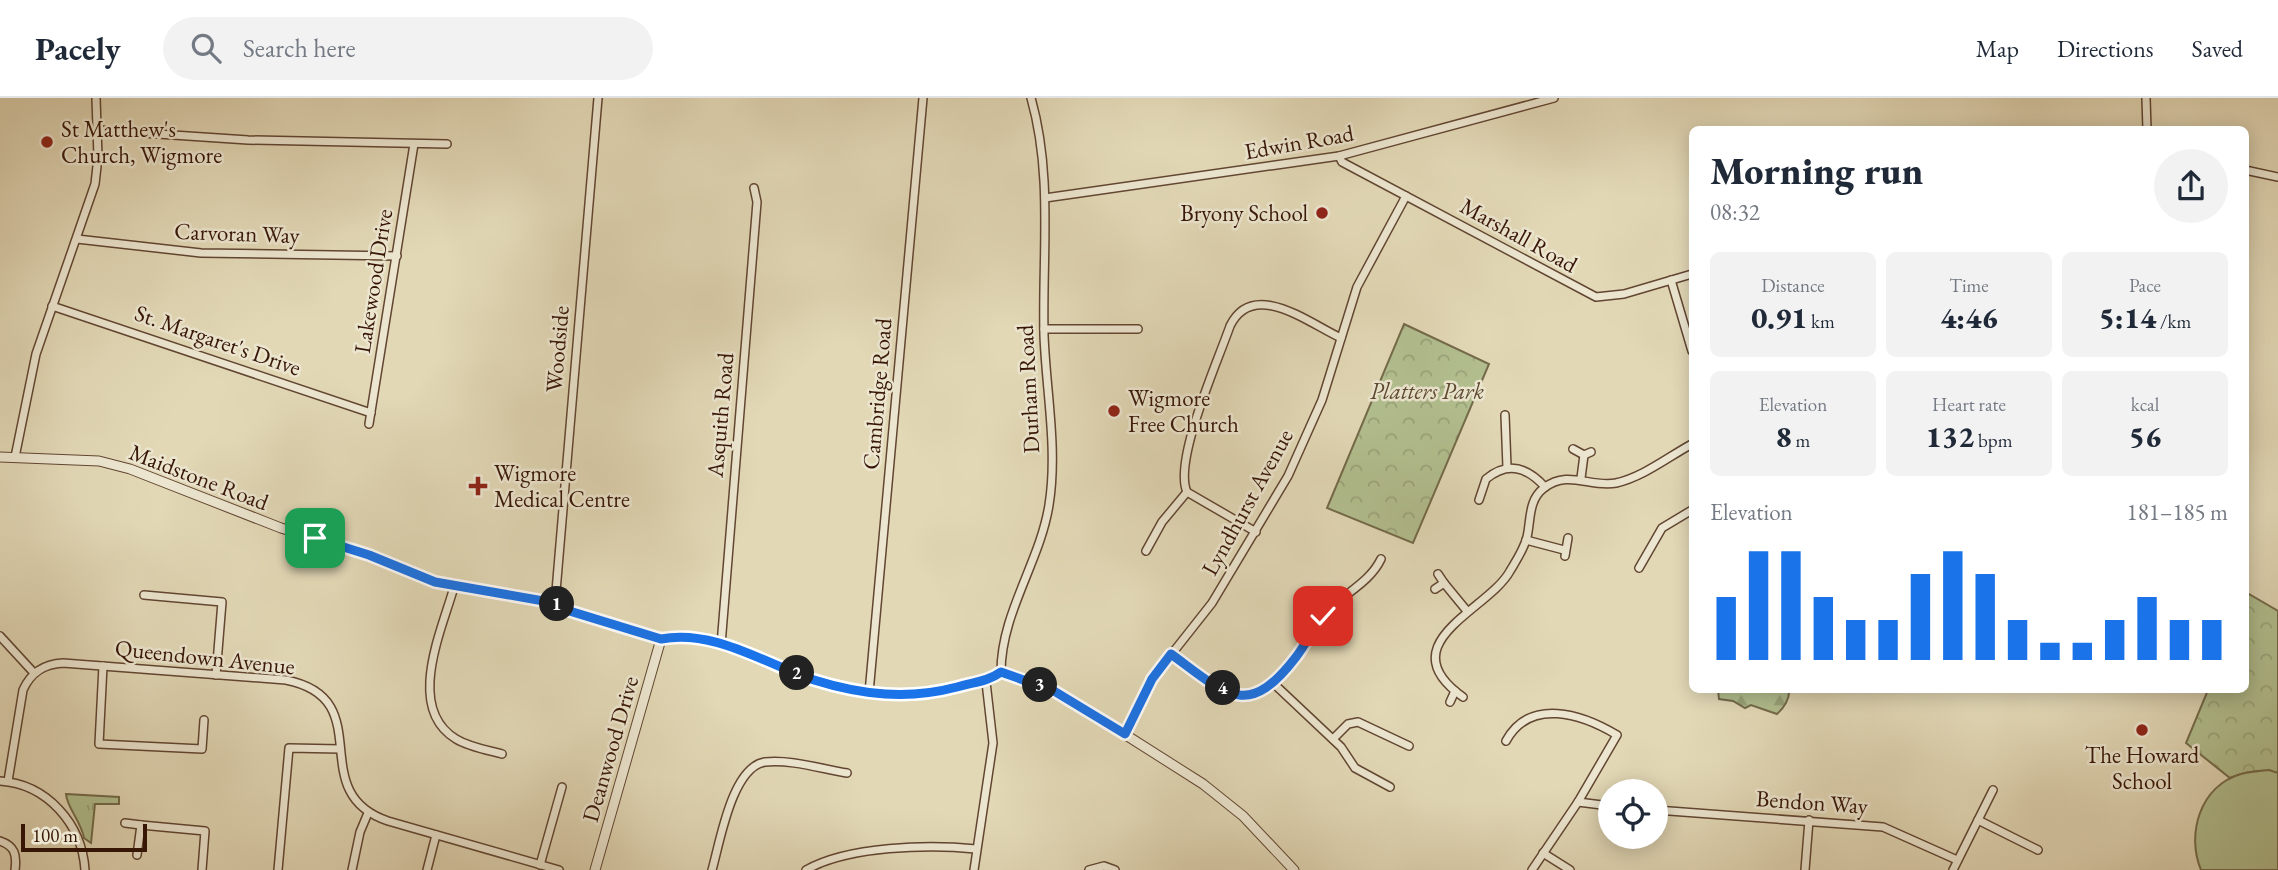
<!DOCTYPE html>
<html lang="en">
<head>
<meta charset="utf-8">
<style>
  body { margin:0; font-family:"EB Garamond",serif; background:#f2f2f3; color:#1f2937; height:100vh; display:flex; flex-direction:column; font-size:26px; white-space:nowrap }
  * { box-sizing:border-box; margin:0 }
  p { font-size:23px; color:#747a83 }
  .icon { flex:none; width:38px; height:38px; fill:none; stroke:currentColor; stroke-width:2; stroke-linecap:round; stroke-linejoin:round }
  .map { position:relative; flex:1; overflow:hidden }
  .sheet { position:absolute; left:1689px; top:28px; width:560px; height:567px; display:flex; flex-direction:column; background:#fff; border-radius:10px; box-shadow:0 4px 18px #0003 }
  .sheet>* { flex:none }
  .controls { position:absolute; left:1598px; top:681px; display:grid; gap:14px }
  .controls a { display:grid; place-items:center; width:70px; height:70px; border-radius:50%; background:#fff; box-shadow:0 4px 18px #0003; font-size:35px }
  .scale { position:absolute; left:21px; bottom:18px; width:126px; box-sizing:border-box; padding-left:7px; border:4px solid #371606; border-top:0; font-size:19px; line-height:24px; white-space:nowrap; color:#371606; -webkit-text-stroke:5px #ece6d0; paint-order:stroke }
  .pin { position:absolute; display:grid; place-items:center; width:60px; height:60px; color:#fff; margin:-30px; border-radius:14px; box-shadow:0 4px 10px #0006 }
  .km { position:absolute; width:35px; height:35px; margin:-18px; border-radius:50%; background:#222; color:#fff; font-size:19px; line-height:35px; text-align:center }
  .round { display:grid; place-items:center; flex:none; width:74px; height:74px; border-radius:37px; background:#f2f2f3 }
  .summary { display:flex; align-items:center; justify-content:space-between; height:119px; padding:0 21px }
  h1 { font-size:38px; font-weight:800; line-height:52px }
  .metrics { display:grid; grid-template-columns:repeat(3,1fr); gap:10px; height:119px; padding:7px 21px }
  .metrics div { display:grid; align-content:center; border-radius:10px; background:#f2f2f3; text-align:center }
  .metrics b { font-size:30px; font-weight:800 }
  .metrics small { font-size:19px; font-weight:400 }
  .metrics p { font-size:19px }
  .chart { height:196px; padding:14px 21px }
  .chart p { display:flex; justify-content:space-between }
  .chart svg { width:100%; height:126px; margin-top:7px; stroke:#1a73e8; stroke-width:6 }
  header { display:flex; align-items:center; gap:42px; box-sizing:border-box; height:98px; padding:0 35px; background:#fff; border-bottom:2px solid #e0e1e3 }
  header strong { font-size:33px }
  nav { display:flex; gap:38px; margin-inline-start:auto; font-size:24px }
  .search { width:490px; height:63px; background:#f2f2f3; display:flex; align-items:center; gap:18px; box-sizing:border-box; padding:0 24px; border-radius:38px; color:#747a83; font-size:26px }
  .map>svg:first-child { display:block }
  .grass { fill:url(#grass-tufts); stroke:#746a4a; stroke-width:2 }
  .forest { fill:url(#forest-firs); stroke:#746a4a; stroke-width:2 }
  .park { fill:url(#park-crowns); stroke:#746a4a; stroke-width:2 }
  .pitch { fill:#b2bf8f; stroke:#746a4a; stroke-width:2 }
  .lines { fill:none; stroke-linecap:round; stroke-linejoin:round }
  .minor-casing { stroke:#624632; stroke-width:10 }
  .tertiary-casing { stroke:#624632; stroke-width:11 }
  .minor { stroke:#ece6d0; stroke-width:7 }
  .tertiary { stroke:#ece6d0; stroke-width:9 }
  .route-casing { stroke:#fff; stroke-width:14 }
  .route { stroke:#1a73e8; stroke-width:9 }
  .poi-dot { fill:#8f2418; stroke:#ece6d0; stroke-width:2.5 }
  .labels { text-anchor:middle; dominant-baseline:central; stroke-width:5; stroke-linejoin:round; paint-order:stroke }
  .poi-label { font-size:23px; fill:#371606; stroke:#ece6d0; text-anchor:start }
  .street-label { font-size:23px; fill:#371606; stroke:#ece6d0 }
  .park-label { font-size:23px; font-style:italic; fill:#5c492f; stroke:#ece6d0 }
</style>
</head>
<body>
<header>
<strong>Pacely</strong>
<div class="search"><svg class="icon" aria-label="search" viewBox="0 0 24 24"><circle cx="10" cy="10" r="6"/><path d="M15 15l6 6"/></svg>Search here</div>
<nav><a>Map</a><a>Directions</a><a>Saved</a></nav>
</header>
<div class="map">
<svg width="2278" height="772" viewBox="0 0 2278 772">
  <defs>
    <pattern id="grass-tufts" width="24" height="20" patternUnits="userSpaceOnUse" patternTransform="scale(1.75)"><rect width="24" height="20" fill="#b2bf8f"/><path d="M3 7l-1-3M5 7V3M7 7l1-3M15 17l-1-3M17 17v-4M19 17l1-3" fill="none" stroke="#9aa37a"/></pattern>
    <pattern id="forest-firs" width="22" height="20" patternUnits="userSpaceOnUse" patternTransform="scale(1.75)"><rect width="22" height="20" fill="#b2bf8f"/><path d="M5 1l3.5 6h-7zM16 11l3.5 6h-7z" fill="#9aa37a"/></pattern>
    <pattern id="park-crowns" width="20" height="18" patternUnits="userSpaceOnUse" patternTransform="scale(1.75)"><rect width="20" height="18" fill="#b2bf8f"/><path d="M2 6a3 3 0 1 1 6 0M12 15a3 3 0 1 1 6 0" fill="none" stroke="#9aa37a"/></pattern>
  </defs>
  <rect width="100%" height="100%" fill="#e2d8b6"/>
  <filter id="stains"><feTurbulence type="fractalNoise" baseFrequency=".00286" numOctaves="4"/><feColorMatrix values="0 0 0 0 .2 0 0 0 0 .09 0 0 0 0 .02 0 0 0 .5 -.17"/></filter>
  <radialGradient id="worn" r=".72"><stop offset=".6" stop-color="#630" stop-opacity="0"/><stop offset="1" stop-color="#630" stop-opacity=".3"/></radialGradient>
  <path class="grass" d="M66 696 119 699V706H95L91 745 84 740C81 723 67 710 66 696Z"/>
  <path class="forest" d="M1718 592H1789C1790 600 1784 610 1777 616L1751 607 1745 610 1733 603 1719 601Z"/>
  <g class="park">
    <path d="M1404 226 1489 266 1413 445 1327 410Z"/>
    <path d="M2249 496 2278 513V675C2262 670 2245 674 2230 680L2186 645 2208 592H2245V504Z"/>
  </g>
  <path class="pitch" d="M2269 672 2278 675V772H2201C2186 736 2200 688 2241 676 2250 673 2260 673 2269 672Z"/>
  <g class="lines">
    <defs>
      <g id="minor">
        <path d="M2146 0 2147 32"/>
        <path d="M98 32 248 42 447 46"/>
        <path d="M1339 58 1342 64 1596 199 1624 196 1692 176"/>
        <path d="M2245 72 2278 79"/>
        <path d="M1045 100 1339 58 1554 0"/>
        <path d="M77 141 201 155 397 158"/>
        <path d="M1671 182 1692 253"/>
        <path d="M52 208 371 315"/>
        <path d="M1044 231H1138"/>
        <path d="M1505 317 1507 369"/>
        <path d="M369 326 414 46"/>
        <path d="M1573 351 1584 357 1591 354"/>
        <path d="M15 359 36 256 95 86 98 59 96 0"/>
        <path d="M1581 380 1584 357"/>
        <path d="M1479 402 1486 381C1508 363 1527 369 1545 389"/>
        <path d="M1256 434 1187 394C1173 363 1218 263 1230 228 1253 180 1310 226 1341 240"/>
        <path d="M1526 442 1564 452"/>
        <path d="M1146 453 1162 424 1187 394"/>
        <path d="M1565 458 1568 440"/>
        <path d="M1639 470 1662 430 1692 412"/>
        <path d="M1444 485 1467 513"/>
        <path d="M454 489C442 532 405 610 456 641 469 649 487 652 502 656"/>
        <path d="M1435 491 1444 485 1438 476"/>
        <path d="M144 497 222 504 216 577"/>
        <path d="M555 505 598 0"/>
        <path d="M0 538 34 575"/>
        <path d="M721 547 757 104 754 90"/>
        <path d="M1171 556C1227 596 1249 624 1297 557 1307 544 1313 529 1324 517 1342 496 1369 486 1381 461"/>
        <path d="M103 568 99 646 202 651 204 622"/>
        <path d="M1001 574C1001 515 1040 464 1049 407 1058 351 1046 293 1044 237 1042 158 1053 77 1031 0"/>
        <path d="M1273 585 1341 649 1355 670 1390 689"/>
        <path d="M869 595 923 0"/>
        <path d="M1463 599C1387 545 1489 512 1510 473 1516 463 1524 451 1527 439 1531 422 1528 402 1544 390 1568 371 1590 390 1616 385 1643 379 1668 359 1692 346"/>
        <path d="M1450 604 1455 593"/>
        <path d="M1124 636 1152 581 1212 505 1288 378 1322 302 1357 189 1406 98"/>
        <path d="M1333 641 1348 626 1358 624 1409 648"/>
        <path d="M1506 643C1530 599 1582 616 1617 637L1578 704 1532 772"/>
        <path d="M0 683C47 686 82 726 85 772"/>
        <path d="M8 683 23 592C31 574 44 566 63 565L286 582C381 601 302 694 388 723L559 772"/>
        <path d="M1578 704 1610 708"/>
        <path d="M1656 712 1883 729 1957 762"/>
        <path d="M1978 722 2038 752"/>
        <path d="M125 725 141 727"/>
        <path d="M0 743C15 748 17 757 15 772"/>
        <path d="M1543 755 1570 772"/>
        <path d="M137 757 141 727 205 733 202 772"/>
        <path d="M540 767 562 689"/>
        <path d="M278 772 289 650 340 651"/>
        <path d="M352 772 360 734 368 715"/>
        <path d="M427 772 436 737"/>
        <path d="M712 772C720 744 732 669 765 664 790 661 822 671 847 675"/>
        <path d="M806 772C848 748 929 746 976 751"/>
        <path d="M974 772 993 645 986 584"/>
        <path d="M1089 772 1104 768 1115 772"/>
        <path d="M1805 772 1809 722"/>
        <path d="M1953 772 1993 692"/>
      </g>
      <g id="tertiary">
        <path d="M0 359 99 363 130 371 281 430 369 457 435 484 555 505 563 511 661 541C715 531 766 566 815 582 863 597 908 602 957 589 974 584 987 584 1001 574L1034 584 1077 606 1203 686 1243 718 1294 772"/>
        <path d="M595 772 661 541"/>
      </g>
    </defs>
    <use href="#minor" class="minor-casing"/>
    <use href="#tertiary" class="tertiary-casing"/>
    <use href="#minor" class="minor"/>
    <use href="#tertiary" class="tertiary"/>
  </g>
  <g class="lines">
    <defs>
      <path id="route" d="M315 440 369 457 435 484 555 505 563 511 661 541C715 531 765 566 814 582 862 597 908 602 957 589 973 584 987 584 1001 574L1054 593 1125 636 1152 581 1171 556C1226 596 1247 623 1296 559 1306 546 1313 531 1323 518"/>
    </defs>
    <use href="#route" class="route-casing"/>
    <use href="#route" class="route"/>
  </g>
  <g class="poi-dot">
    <circle cx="47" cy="44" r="7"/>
    <circle cx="1322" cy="115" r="7"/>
    <circle cx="1114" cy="313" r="7"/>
    <path d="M474.5 377.5h7v7h7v7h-7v7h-7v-7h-7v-7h7z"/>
    <circle cx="2142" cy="632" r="7"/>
  </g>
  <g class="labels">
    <g class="poi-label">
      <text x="61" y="31">St Matthew's<tspan x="61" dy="26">Church, Wigmore</tspan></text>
      <text x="1308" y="115" text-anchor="end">Bryony School</text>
      <text x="1128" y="300">Wigmore<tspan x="1128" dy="26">Free Church</tspan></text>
      <text x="494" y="375">Wigmore<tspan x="494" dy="26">Medical Centre</tspan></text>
      <text x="2142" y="657" text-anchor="middle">The Howard<tspan x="2142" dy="26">School</tspan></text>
    </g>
    <g class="street-label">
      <text transform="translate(1299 44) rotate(-10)">Edwin Road</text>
      <text transform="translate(237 135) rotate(2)">Carvoran Way</text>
      <text transform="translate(1519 137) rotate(29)">Marshall Road</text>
      <text transform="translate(373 183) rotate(-81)">Lakewood Drive</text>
      <text transform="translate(218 242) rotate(19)">St. Margaret's Drive</text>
      <text transform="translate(557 251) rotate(-85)">Woodside</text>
      <text transform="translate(1028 291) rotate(-93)">Durham Road</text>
      <text transform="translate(877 296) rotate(-85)">Cambridge Road</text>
      <text transform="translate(720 317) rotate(-85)">Asquith Road</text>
      <text transform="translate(199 379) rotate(21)">Maidstone Road</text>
      <text transform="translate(1247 404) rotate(-61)">Lyndhurst Avenue</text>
      <text transform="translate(205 559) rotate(6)">Queendown Avenue</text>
      <text transform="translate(610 651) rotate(-74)">Deanwood Drive</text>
      <text transform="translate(1812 704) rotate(4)">Bendon Way</text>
    </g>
    <g class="park-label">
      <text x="1427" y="293">Platters Park</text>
    </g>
  </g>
  <rect width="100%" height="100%" filter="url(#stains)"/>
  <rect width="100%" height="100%" fill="url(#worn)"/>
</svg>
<div class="controls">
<a><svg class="icon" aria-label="locate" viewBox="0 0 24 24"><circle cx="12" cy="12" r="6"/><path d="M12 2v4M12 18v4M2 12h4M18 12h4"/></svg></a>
</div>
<div class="scale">100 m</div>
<div class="pin" style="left:315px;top:440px;background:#1e9e55"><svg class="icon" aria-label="arrive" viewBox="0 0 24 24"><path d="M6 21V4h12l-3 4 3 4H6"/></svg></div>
<div class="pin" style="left:1323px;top:518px;background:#d93025"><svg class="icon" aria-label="check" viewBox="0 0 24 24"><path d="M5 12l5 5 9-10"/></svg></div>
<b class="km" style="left:557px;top:506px">1</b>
<b class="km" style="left:797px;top:575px">2</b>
<b class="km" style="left:1040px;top:587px">3</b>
<b class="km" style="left:1223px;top:590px">4</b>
<section class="sheet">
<div class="summary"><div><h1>Morning run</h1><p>08:32</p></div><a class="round"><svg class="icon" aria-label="share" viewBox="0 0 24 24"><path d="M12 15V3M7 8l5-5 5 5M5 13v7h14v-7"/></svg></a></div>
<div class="metrics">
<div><p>Distance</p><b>0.91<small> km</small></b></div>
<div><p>Time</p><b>4:46</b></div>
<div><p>Pace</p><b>5:14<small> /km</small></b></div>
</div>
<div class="metrics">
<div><p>Elevation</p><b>8<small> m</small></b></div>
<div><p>Heart rate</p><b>132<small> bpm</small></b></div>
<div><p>kcal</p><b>56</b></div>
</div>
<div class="chart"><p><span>Elevation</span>181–185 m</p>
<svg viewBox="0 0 160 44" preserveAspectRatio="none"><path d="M5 44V22M15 44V6M25 44V6M35 44V22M45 44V30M55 44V30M65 44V14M75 44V6M85 44V14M95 44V30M105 44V38M115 44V38M125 44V30M135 44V22M145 44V30M155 44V30"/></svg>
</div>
</section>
</div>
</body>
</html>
